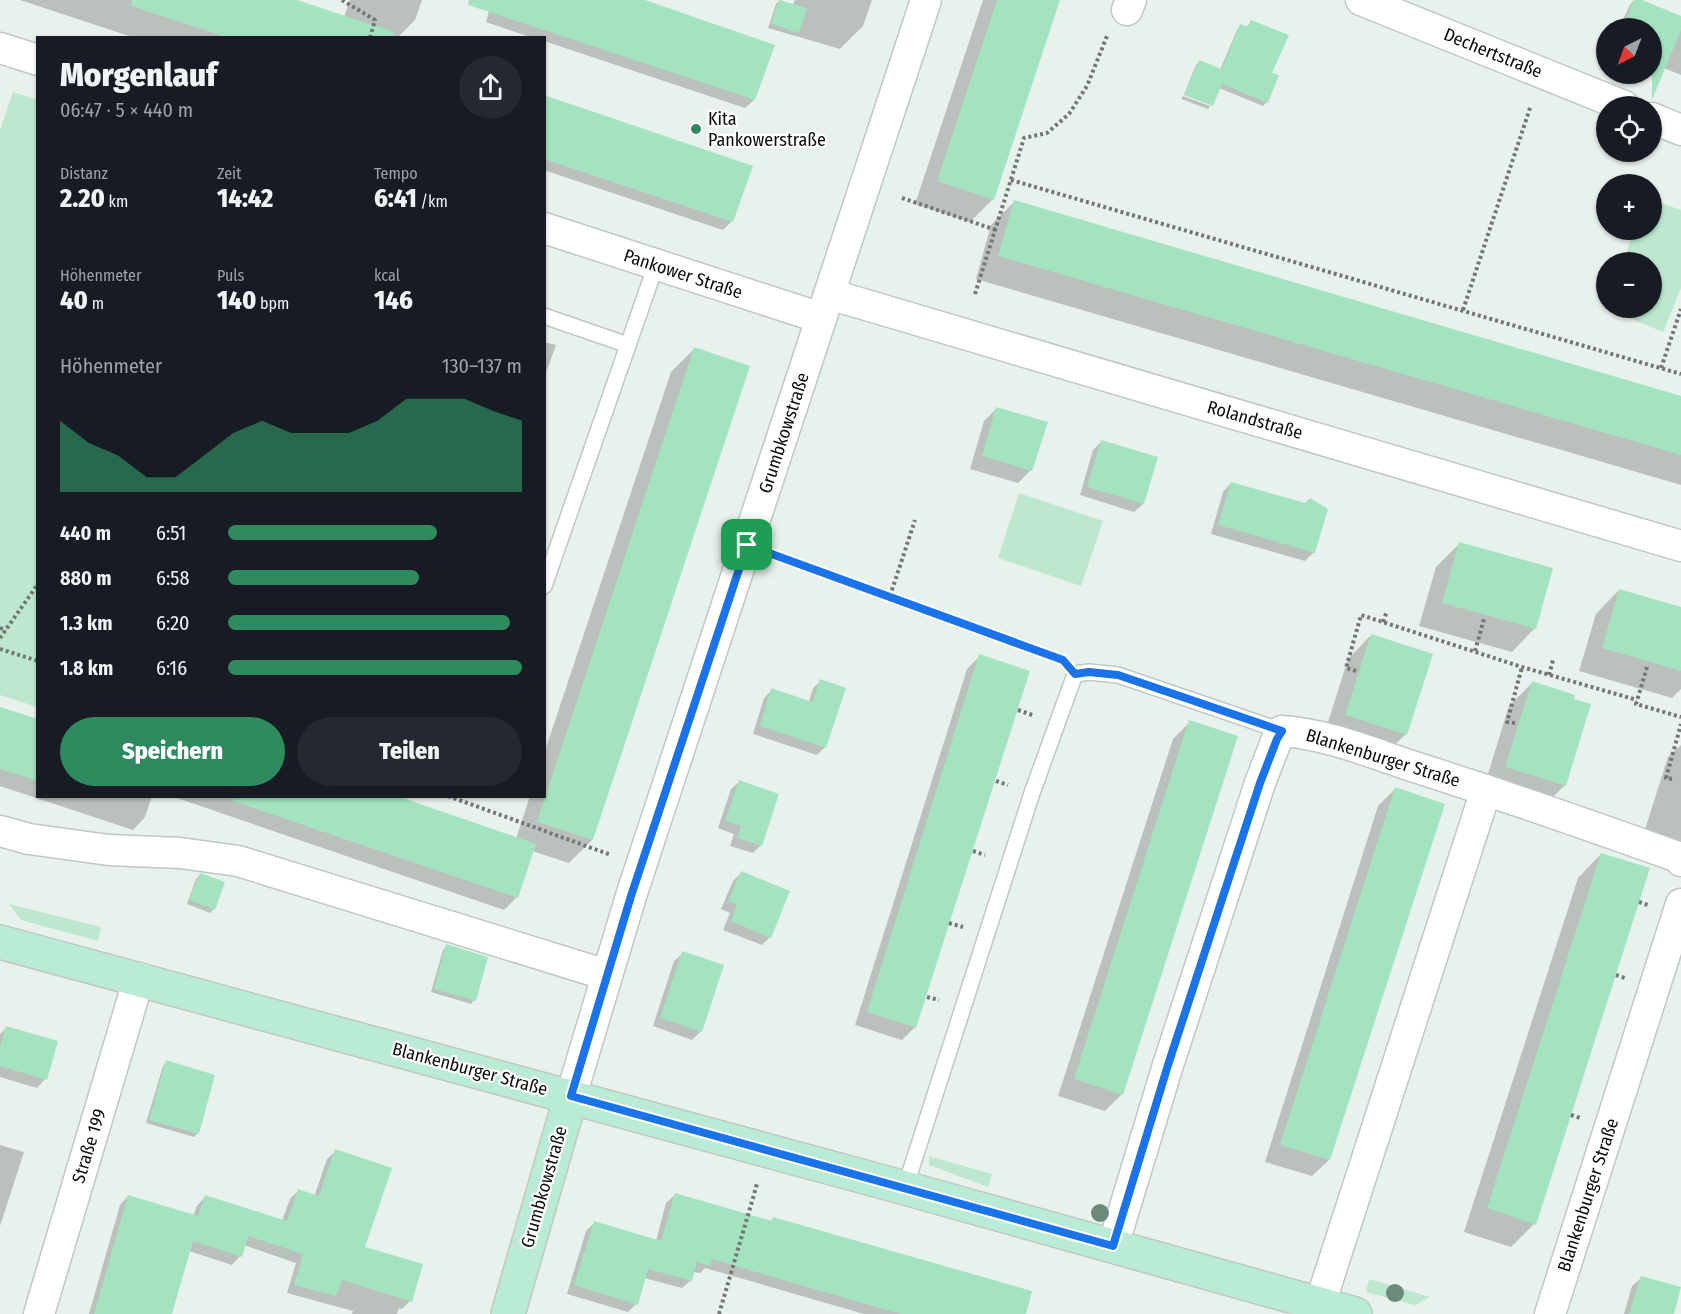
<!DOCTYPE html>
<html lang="de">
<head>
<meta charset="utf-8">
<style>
  body { margin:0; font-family:"Fira Sans Condensed",sans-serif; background:#242831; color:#f1f3f6; height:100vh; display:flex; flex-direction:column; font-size:22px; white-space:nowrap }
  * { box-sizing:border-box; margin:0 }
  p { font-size:20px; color:#9ea1a6 }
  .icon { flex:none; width:33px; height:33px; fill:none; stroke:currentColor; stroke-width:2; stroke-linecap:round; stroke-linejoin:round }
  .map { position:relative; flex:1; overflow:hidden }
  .sheet { position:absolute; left:36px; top:36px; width:510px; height:762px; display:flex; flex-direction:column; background:#171b24; border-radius:0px; box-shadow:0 2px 4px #0004 }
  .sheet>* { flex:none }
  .needle { width:39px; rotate:222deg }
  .buttons { position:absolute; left:1596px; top:18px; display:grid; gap:12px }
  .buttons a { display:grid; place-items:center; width:66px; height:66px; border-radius:50%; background:#171b24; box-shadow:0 2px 4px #0004; font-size:30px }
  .pin { position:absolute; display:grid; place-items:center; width:51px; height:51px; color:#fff; margin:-26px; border-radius:12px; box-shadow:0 3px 9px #0006 }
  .round { display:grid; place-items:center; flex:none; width:63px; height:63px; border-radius:32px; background:#242831 }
  .head { display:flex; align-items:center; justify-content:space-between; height:102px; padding:0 24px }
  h1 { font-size:33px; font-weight:800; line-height:45px }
  .figures { display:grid; grid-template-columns:repeat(3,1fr); gap:9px; height:102px; padding:6px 24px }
  .figures div { display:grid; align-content:center }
  .figures b { font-size:26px; font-weight:800 }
  .figures small { font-size:16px; font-weight:400 }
  .figures p { font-size:16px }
  .chart { height:168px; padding:12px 24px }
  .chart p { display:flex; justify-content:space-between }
  .chart svg { width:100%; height:108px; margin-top:6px; fill:#308a60; opacity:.7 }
  .button { display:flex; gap:12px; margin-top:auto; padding:12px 24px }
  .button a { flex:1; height:69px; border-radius:36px; background:#308a60; color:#fff; font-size:24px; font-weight:800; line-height:69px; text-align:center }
  .button a+a { background:#242831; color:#f1f3f6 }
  ul { padding:0 24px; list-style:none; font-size:20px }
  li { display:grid; grid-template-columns:96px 72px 1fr; align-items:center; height:45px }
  li i { height:15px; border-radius:8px; background:#308a60 }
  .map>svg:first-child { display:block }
  .green { fill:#bde8cf }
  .shadow { fill:#0003 }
  .building { fill:#a4e3c0 }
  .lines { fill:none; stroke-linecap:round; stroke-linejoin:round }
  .lane-casing { stroke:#c0c8c3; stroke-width:18 }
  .street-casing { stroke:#c0c8c3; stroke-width:33 }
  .secondary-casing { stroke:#c0c8c3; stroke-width:36 }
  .path { stroke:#727774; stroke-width:4; stroke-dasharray:3 3; stroke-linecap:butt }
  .lane { stroke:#fff; stroke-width:15 }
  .street { stroke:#fff; stroke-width:30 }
  .secondary { stroke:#baebd7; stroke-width:33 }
  .tree { fill:#6a8b7c }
  .route-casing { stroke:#fff; stroke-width:12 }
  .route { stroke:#1a73e8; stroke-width:8 }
  .poi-dot { fill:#308a60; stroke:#fff; stroke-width:2 }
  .labels { text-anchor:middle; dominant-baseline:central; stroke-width:4.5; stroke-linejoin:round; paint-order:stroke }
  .street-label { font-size:18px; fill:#0a0c0b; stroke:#fff }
  .poi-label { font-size:18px; fill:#0a0c0b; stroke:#fff; text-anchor:start }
</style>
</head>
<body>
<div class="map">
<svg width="1681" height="1314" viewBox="0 0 1681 1314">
  <rect width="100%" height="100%" fill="#e9f1ec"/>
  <g class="green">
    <path d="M13 92 38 100 37 707 0 695V130Z"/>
    <path d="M1652 200 1681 210V288L1663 332 1612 311 1613 308H1652V262H1624L1633 230H1652Z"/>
    <path d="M1019 493 1103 521 1081 586 998 558Z"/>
    <path d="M9 904 101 927 98 941 21 920Z"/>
    <path d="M929 1156 992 1174 988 1187 929 1165Z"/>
    <path d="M1369 1279 1430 1297 1415 1305 1366 1292Z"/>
  </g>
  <g class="shadow">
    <path d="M20 0H292L344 17 350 0H422L415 20 397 38H135Z"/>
    <path d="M492 0H640L773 46 754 100 745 108 544 41V38H533L486 22Z"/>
    <path d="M780 0 793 5 795 0H872L863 26 840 49 768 28 776 4Z"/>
    <path d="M983 0H1058L993 199 970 222 915 204Z"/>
    <path d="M1634 0 1681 18V75L1652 63V28H1619L1630 5Z"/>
    <path d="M1251 21 1270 74 1267 102 1263 106 1219 88 1212 104 1184 94 1196 65 1199 62 1220 70 1237 30 1241 26 1246 28Z"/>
    <path d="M1183 96 1210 106 1208 109 1181 99Z"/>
    <path d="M544 97 732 221 723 230 544 170Z"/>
    <path d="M1014 202 1681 398V485L976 279 991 225Z"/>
    <path d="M544 342 556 345 544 378Z"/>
    <path d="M694 349 592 840 569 863 532 851 516 898 504 910 171 796H393L516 839 530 796H544V754L671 372Z"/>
    <path d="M997 408 1031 470 1018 483 970 469 984 421Z"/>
    <path d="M1102 441 1143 504 1134 512 1080 495 1093 450Z"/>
    <path d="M1231 483 1314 552 1305 561 1211 534 1223 492Z"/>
    <path d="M1459 544 1535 628 1512 652 1419 626 1436 567Z"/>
    <path d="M1619 590 1681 608V689L1672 698 1579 671 1596 614Z"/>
    <path d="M1371 635 1406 734 1382 757 1323 738 1348 659Z"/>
    <path d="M980 656 915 1027 902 1040 855 1025 967 669Z"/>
    <path d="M821 681 825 747 817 755 753 734 764 698 772 690 809 702 813 688Z"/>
    <path d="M1532 683 1565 785 1542 808 1483 790 1509 706Z"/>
    <path d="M0 708 38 721V796H152L145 817 133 830 0 786Z"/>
    <path d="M1190 722 1122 1094 1105 1111 1058 1096 1173 739Z"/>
    <path d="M1681 745V852L1642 839 1668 757Z"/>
    <path d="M739 782 761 845 753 853 730 846 734 834 718 828 731 789Z"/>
    <path d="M1395 789 1329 1160 1312 1176 1265 1162 1378 806Z"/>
    <path d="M1601 854 1534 1224 1511 1247 1464 1232 1578 878Z"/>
    <path d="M741 873 770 937 762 945 723 930 730 913 721 909 733 881Z"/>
    <path d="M200 875 214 909 210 913 187 904 196 879Z"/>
    <path d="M447 946 474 1000 471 1004 431 992 443 950Z"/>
    <path d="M683 953 701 1031 692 1040 653 1026 674 961Z"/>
    <path d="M6 1028 45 1079 37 1088 0 1077V1034Z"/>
    <path d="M166 1062 198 1133 194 1137 146 1123 163 1066Z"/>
    <path d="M0 1145 24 1152 0 1226Z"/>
    <path d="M336 1151 363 1248 410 1301 402 1309 399 1308 397 1314H352L353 1311 287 1293 296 1263 244 1245 240 1256 232 1265 189 1251 170 1314H89L120 1205 128 1196 193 1216 197 1206 205 1197 282 1221 290 1199 298 1191 314 1197 327 1159Z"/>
    <path d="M675 1195 770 1222 773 1219 1024 1314H864L705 1268 700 1273 693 1272 691 1280 682 1288 644 1278 636 1304 628 1312 567 1294 586 1231 594 1223 656 1241 666 1203Z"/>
    <path d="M1641 1278 1672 1314H1624L1632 1286Z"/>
  </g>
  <g class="building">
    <path d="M132 0H297L394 32 393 38H229L131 6Z"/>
    <path d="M469 0H645L775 45 755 100 468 5Z"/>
    <path d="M779 0 807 8 799 33 771 24Z"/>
    <path d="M997 0H1060L994 200 937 181Z"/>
    <path d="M1634 0H1642L1681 16V30L1652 100V28H1622Z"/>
    <path d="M1251 20 1289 35 1272 73 1279 75 1268 103 1222 84 1213 106 1184 95 1199 60 1222 69 1240 24 1248 27Z"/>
    <path d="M544 95 753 166 733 222 544 159Z"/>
    <path d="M1014 200 1681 396V455L998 256Z"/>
    <path d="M694 347 750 366 593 840 537 822Z"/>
    <path d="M996 407 1048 422 1032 471 982 456Z"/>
    <path d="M1101 440 1158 457 1144 504 1087 487Z"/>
    <path d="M1231 482 1305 503 1310 498 1328 509 1315 553 1218 525Z"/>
    <path d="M1459 542 1553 568 1536 629 1442 603Z"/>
    <path d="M1619 589 1681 607V671L1602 648Z"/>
    <path d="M1371 634 1433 654 1407 735 1345 715Z"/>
    <path d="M979 654 1030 671 916 1028 867 1012Z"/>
    <path d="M820 679 846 688 826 748 760 726 771 688 813 702Z"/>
    <path d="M1532 681 1575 695 1574 699 1591 704 1566 786 1505 767Z"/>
    <path d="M0 707 38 719V781L0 769Z"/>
    <path d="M1189 720 1238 736 1123 1095 1074 1079Z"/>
    <path d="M739 780 779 794 762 846 737 838 741 826 725 821Z"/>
    <path d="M1395 787 1445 804 1330 1160 1280 1145Z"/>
    <path d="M234 796H397L536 844 518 898 233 801Z"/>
    <path d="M1601 853 1650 868 1536 1225 1487 1208Z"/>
    <path d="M741 871 790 891 771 938 731 921 737 904 728 901Z"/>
    <path d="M200 873 225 882 215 910 189 900Z"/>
    <path d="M446 944 488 957 476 1001 434 989Z"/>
    <path d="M682 951 724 965 702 1032 660 1018Z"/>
    <path d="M6 1026 58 1041 47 1080 0 1066V1047Z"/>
    <path d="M166 1060 215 1075 199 1134 149 1120Z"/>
    <path d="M335 1149 392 1168 365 1247 423 1264 412 1302 342 1280 336 1296 294 1285 303 1254 248 1236 242 1257 193 1241 172 1314H94L128 1195 198 1216 205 1195 287 1221 298 1189 319 1196Z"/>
    <path d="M675 1193 772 1221 773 1217 1032 1291 1026 1314H900L712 1259 710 1266 697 1262 692 1281 648 1269 638 1305 574 1285 594 1221 661 1241Z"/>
    <path d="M1641 1276 1681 1287 1674 1314H1629Z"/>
  </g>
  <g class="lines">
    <defs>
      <g id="lane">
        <path d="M544 316 628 345"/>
        <path d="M544 586 656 265"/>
        <path d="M905 1188 1032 793 1075 674 1089 672 1118 675 1282 731"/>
      </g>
      <g id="street">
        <path d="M1361 0 1624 106"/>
        <path d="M1127 10 1131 0"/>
        <path d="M0 48 38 60"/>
        <path d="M1652 118 1681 130"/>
        <path d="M544 228 821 318"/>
        <path d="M829 294 1681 546"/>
        <path d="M0 831 29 839 109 850 180 853 238 861 607 975"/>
        <path d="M571 1096 631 896 926 0"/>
        <path d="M1113 1246 1168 1065 1260 783 1277 739 1282 731C1328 734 1374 754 1418 768 1505 796 1592 826 1678 857L1681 861"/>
        <path d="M1320 1304 1486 790"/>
        <path d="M39 1314 139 978"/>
        <path d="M1550 1314 1681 904"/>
      </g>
      <g id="secondary">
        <path d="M0 942 905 1188 1355 1314"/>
        <path d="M508 1314 571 1096"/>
      </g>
    </defs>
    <use href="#lane" class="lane-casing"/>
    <use href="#street" class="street-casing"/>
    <use href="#secondary" class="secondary-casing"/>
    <g class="path">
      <path d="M342 0 375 20 370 38"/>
      <path d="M1011 180 1681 374"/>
      <path d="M902 198 996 230"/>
      <path d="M975 294 1024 138 1047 133 1069 114 1087 86 1107 36"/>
      <path d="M1463 310 1531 105"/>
      <path d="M1661 368 1681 309"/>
      <path d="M777 556 1057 658"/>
      <path d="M890 596 915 520"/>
      <path d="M1383 622 1387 611"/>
      <path d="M0 628 6 630"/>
      <path d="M0 638 38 584"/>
      <path d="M0 649 38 661"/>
      <path d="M1475 651 1484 619"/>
      <path d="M1647 667 1636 704 1681 717"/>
      <path d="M1356 671 1346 668 1361 615 1522 667 1637 700"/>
      <path d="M1549 675 1553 660"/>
      <path d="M1018 710 1035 716"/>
      <path d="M1515 723 1507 722 1522 667"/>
      <path d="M1672 779 1666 778 1681 724"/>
      <path d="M996 781 1008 785"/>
      <path d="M448 796 611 855"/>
      <path d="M973 851 985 855"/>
      <path d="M1639 902 1648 905"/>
      <path d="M949 923 963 927"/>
      <path d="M1616 975 1625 978"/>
      <path d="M927 997 939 1000"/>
      <path d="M1571 1115 1580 1118"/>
      <path d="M719 1314 757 1184"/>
    </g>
    <use href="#lane" class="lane"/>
    <use href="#street" class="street"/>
    <use href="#secondary" class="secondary"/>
  </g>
  <g class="tree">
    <circle cx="1100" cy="1213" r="9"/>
    <circle cx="1395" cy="1293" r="9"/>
  </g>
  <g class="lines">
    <defs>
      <path id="route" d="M747 545 1063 660 1075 674 1089 672 1118 675 1282 731 1277 739 1260 783 1168 1065 1113 1246 571 1096 631 896Z"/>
    </defs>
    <use href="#route" class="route-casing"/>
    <use href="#route" class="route"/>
  </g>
  <circle class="poi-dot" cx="696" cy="129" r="6"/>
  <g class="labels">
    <g class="street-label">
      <text transform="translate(1493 53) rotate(22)">Dechertstraße</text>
      <text transform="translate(683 274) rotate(18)">Pankower Straße</text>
      <text transform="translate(1255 420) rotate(16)">Rolandstraße</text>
      <text transform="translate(784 433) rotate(-72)">Grumbkowstraße</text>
      <text transform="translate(1383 758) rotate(17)">Blankenburger Straße</text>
      <text transform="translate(470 1069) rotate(15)">Blankenburger Straße</text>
      <text transform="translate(89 1146) rotate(-73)">Straße 199</text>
      <text transform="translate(544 1187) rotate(-74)">Grumbkowstraße</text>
      <text transform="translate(1588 1195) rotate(-72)">Blankenburger Straße</text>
    </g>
    <g class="poi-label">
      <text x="708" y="119">Kita<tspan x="708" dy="21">Pankowerstraße</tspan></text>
    </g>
  </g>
</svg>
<div class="buttons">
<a><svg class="needle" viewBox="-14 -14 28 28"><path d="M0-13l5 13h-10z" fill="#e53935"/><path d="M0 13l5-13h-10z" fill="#9ea1a6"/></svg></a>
<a><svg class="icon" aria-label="locate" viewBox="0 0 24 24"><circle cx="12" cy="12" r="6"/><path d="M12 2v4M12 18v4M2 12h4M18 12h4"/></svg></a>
<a>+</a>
<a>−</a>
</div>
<div class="pin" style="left:747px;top:545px;background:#1e9e55"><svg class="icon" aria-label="arrive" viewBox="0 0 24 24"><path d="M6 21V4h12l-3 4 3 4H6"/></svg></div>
<section class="sheet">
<div class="head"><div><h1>Morgenlauf</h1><p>06:47 · 5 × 440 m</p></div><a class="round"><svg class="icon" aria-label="share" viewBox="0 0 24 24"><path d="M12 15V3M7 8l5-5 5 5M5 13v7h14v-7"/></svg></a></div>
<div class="figures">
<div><p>Distanz</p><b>2.20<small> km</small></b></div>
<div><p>Zeit</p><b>14:42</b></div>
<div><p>Tempo</p><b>6:41<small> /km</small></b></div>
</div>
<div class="figures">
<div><p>Höhenmeter</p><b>40<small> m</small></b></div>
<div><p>Puls</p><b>140<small> bpm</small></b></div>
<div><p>kcal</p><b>146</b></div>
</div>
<div class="chart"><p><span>Höhenmeter</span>130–137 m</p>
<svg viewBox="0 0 160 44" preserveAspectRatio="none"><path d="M0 44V15L10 24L20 29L30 38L40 38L50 29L60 20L70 15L80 20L90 20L100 20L110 15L120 6L130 6L140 6L150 11L160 15V44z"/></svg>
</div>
<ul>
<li><b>440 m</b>6:51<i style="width:71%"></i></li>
<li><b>880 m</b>6:58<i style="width:65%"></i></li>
<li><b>1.3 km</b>6:20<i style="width:96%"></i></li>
<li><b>1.8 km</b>6:16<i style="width:100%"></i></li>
</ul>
<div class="button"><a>Speichern</a><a>Teilen</a></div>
</section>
</div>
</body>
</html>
